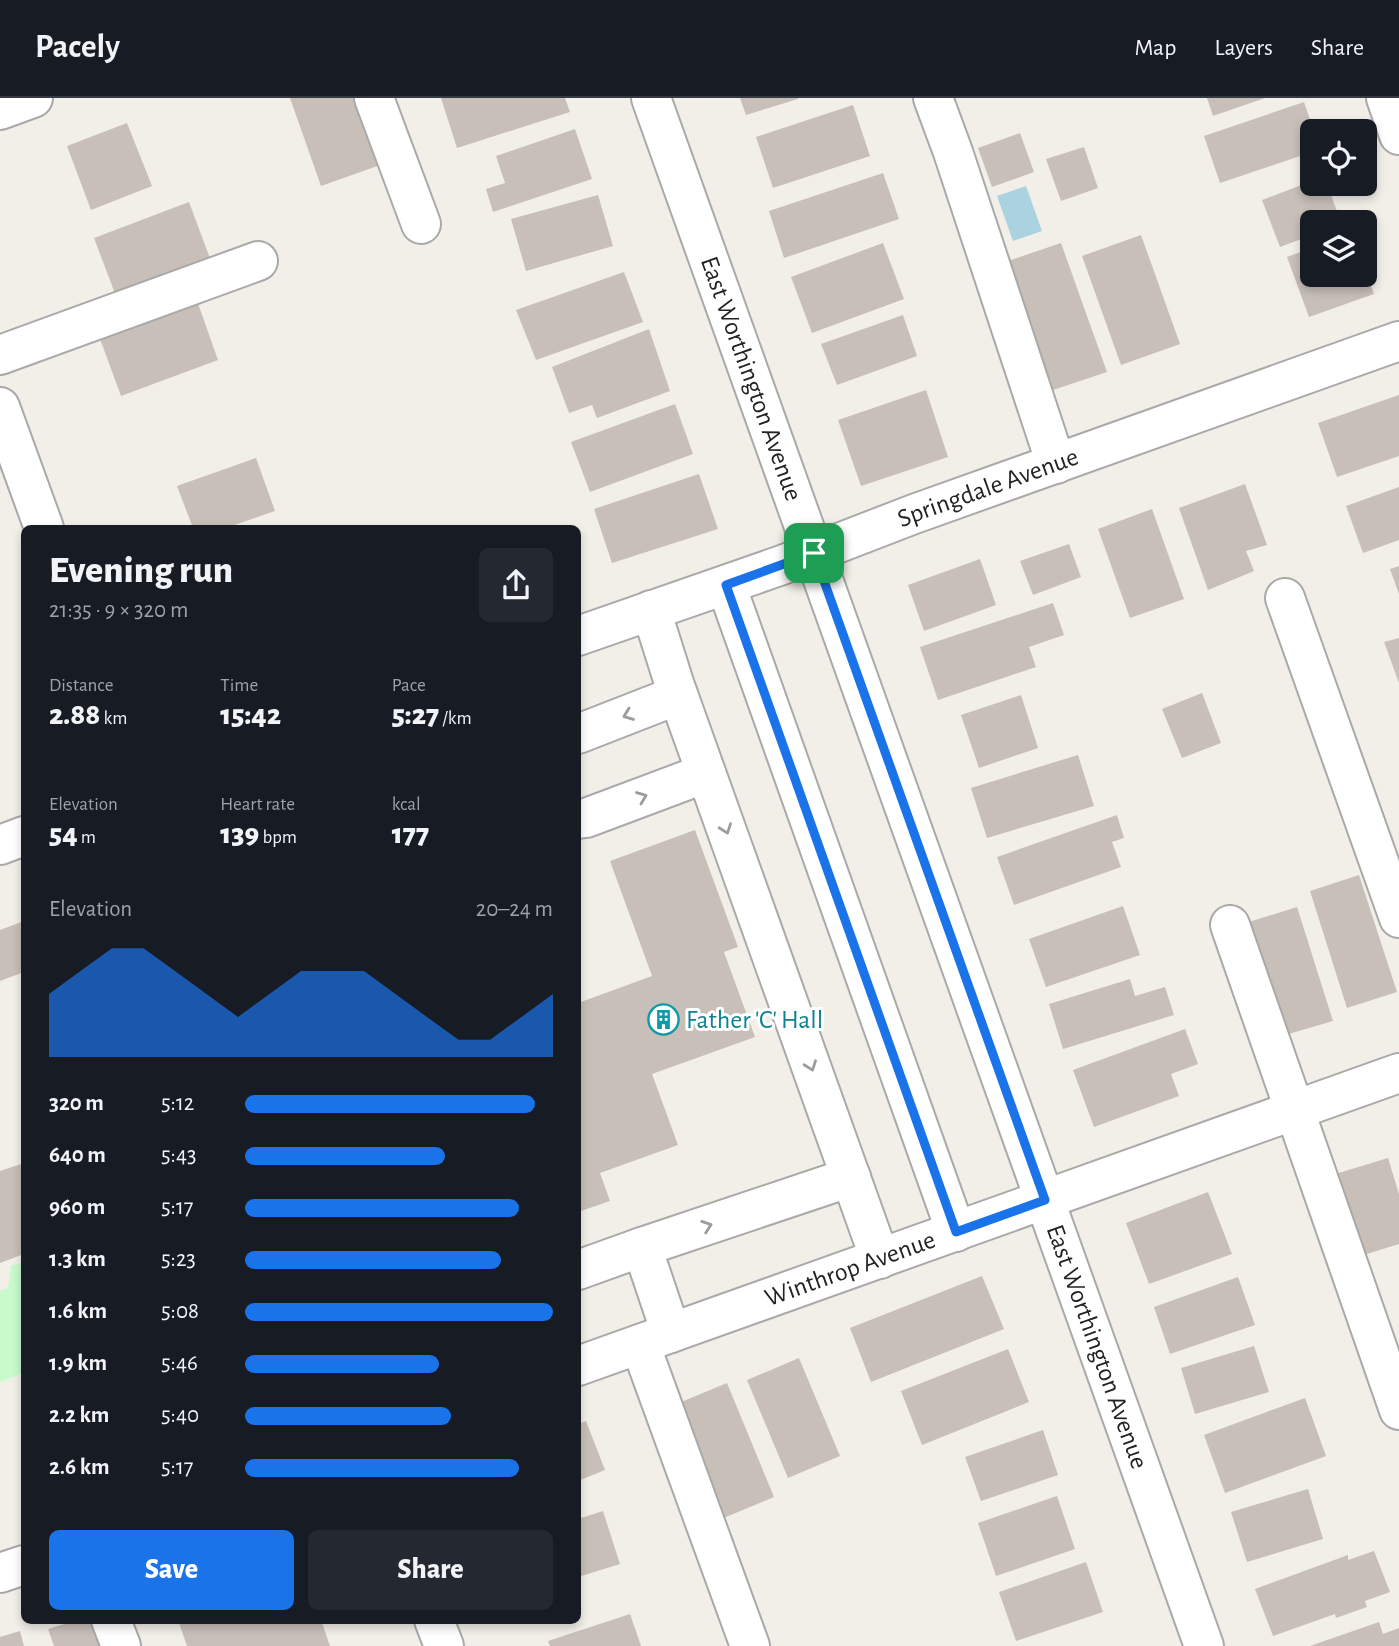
<!DOCTYPE html>
<html lang="en">
<head>
<meta charset="utf-8">
<style>
  body { margin:0; font-family:"Alegreya Sans",sans-serif; background:#242831; color:#f1f3f6; height:100vh; display:flex; flex-direction:column; font-size:26px; white-space:nowrap }
  * { box-sizing:border-box; margin:0 }
  p { font-size:23px; color:#9ea1a6 }
  .icon { flex:none; width:38px; height:38px; fill:none; stroke:currentColor; stroke-width:2; stroke-linecap:round; stroke-linejoin:round }
  .map { position:relative; flex:1; overflow:hidden }
  .sheet { position:absolute; left:21px; top:427px; width:560px; height:1099px; display:flex; flex-direction:column; background:#171b24; border-radius:10px; box-shadow:0 4px 10px #0003 }
  .sheet>* { flex:none }
  .controls { position:absolute; left:1300px; top:21px; display:grid; gap:14px }
  .controls a { display:grid; place-items:center; width:77px; height:77px; border-radius:10px; background:#171b24; box-shadow:0 4px 10px #0003; font-size:35px }
  .pin { position:absolute; display:grid; place-items:center; width:60px; height:60px; color:#fff; margin:-30px; border-radius:14px; box-shadow:0 4px 10px #0006 }
  .round { display:grid; place-items:center; flex:none; width:74px; height:74px; border-radius:10px; background:#242831 }
  .overview { display:flex; align-items:center; justify-content:space-between; height:119px; padding:0 28px }
  h1 { font-size:38px; font-weight:800; line-height:52px }
  .metrics { display:grid; grid-template-columns:repeat(3,1fr); gap:10px; height:119px; padding:7px 28px }
  .metrics div { display:grid; align-content:center }
  .metrics b { font-size:30px; font-weight:800 }
  .metrics small { font-size:19px; font-weight:400 }
  .metrics p { font-size:19px }
  .chart { height:196px; padding:14px 28px }
  .chart p { display:flex; justify-content:space-between }
  .chart svg { width:100%; height:126px; margin-top:7px; fill:#1a73e8; opacity:.7 }
  .cta { display:flex; gap:14px; margin-top:auto; padding:14px 28px }
  .cta a { flex:1; height:80px; border-radius:10px; background:#1a73e8; color:#fff; font-size:28px; font-weight:800; line-height:80px; text-align:center }
  .cta a+a { background:#242831; color:#f1f3f6 }
  ul { padding:0 28px; list-style:none; font-size:23px }
  li { display:grid; grid-template-columns:112px 84px 1fr; align-items:center; height:52px }
  li i { height:18px; border-radius:9px; background:#1a73e8 }
  header { display:flex; align-items:center; gap:42px; box-sizing:border-box; height:98px; padding:0 35px; background:#171b24; border-bottom:2px solid #363941 }
  header strong { font-size:33px }
  nav { display:flex; gap:38px; margin-inline-start:auto; font-size:24px }
  .map>svg:first-child { display:block }
  .park { fill:#c8facc }
  .water { fill:#aad3df }
  .building { fill:#c7bfb8 }
  .lines { fill:none; stroke-linecap:round; stroke-linejoin:round }
  .minor-casing { stroke:#a9a9a9; stroke-width:42 }
  .minor { stroke:#fff; stroke-width:38 }
  .oneway { stroke:#9c9c9c }
  .route-casing { stroke:#fff; stroke-width:14 }
  .route { stroke:#1a73e8; stroke-width:9 }
  .labels { text-anchor:middle; dominant-baseline:central; stroke-width:6; stroke-linejoin:round; paint-order:stroke }
  .street-label { font-size:26px; fill:#222; stroke:#fff }
  .culture-label { font-size:26px; fill:#0d838f; stroke:#fff; text-anchor:start }
</style>
</head>
<body>
<header>
<strong>Pacely</strong>
<nav><a>Map</a><a>Layers</a><a>Share</a></nav>
</header>
<div class="map">
<svg width="1399" height="1548" viewBox="0 0 1399 1548">
  <rect width="100%" height="100%" fill="#f2efe9"/>
  <path class="park" d="M24 1166V1275L0 1284V1193L8 1190 11 1167Z"/>
  <path class="water" d="M1026 88 1042 133 1013 143 997 98Z"/>
  <g class="building">
    <path d="M290 0H360L383 66 321 88Z"/>
    <path d="M441 0H565L570 14 457 50Z"/>
    <path d="M740 0H798V1L746 17Z"/>
    <path d="M1207 0H1265L1213 18Z"/>
    <path d="M1304 4 1314 33 1312 54 1220 85 1204 38Z"/>
    <path d="M853 7 870 58 773 90 756 39Z"/>
    <path d="M127 25 152 88 91 112 67 48Z"/>
    <path d="M575 31 592 81 493 114 486 91 505 85 496 58Z"/>
    <path d="M1020 35 1034 74 992 89 978 50Z"/>
    <path d="M1084 49 1098 90 1061 103 1046 61Z"/>
    <path d="M883 75 899 121 784 160 769 113Z"/>
    <path d="M1312 83V86H1327L1341 124H1312V137L1280 149 1262 102Z"/>
    <path d="M598 97 613 148 526 173 511 121Z"/>
    <path d="M189 104 211 163 116 198 94 140Z"/>
    <path d="M1141 137 1180 246 1121 267 1082 158Z"/>
    <path d="M883 145 904 201 812 235 791 179Z"/>
    <path d="M1061 145 1107 274 1050 293 1005 164Z"/>
    <path d="M1312 150V177H1367L1374 196 1309 219 1287 159Z"/>
    <path d="M624 174 643 224 536 262 516 212Z"/>
    <path d="M195 197 218 262 121 298 96 230Z"/>
    <path d="M903 217 917 258 837 287 821 246Z"/>
    <path d="M649 231 670 293 597 320 592 307 569 315 552 269Z"/>
    <path d="M926 292 948 359 861 388 838 322Z"/>
    <path d="M1399 297V358L1337 379 1318 325Z"/>
    <path d="M675 306 693 356 590 394 571 344Z"/>
    <path d="M256 360 275 413 226 430H193L177 388Z"/>
    <path d="M699 376 718 431 612 465 594 411Z"/>
    <path d="M1245 386 1267 447 1246 453 1254 473 1208 492 1179 410Z"/>
    <path d="M1399 389V442L1363 455 1346 408Z"/>
    <path d="M1152 411 1184 501 1130 520 1098 431Z"/>
    <path d="M1069 446 1081 479 1033 497 1020 463Z"/>
    <path d="M980 461 996 507 924 533 908 487Z"/>
    <path d="M1399 468V496L1390 471Z"/>
    <path d="M1053 505 1064 537 1029 549 1036 569 938 602 920 549Z"/>
    <path d="M1399 540V585L1384 544Z"/>
    <path d="M1202 595 1221 645 1182 660 1162 611Z"/>
    <path d="M1021 597 1038 650 979 670 961 617Z"/>
    <path d="M1078 657 1094 708 987 740 971 690Z"/>
    <path d="M1117 717 1124 740 1112 744 1121 769 1014 807 997 759Z"/>
    <path d="M695 732 738 849 724 854 755 939 652 976 678 1047 600 1075 610 1103 578 1114V905L652 878 610 763Z"/>
    <path d="M1359 777 1397 894 1347 910 1310 793Z"/>
    <path d="M1123 808 1140 857 1046 889 1029 841Z"/>
    <path d="M1297 809 1333 923 1275 940 1239 827Z"/>
    <path d="M24 823V874L0 883V832Z"/>
    <path d="M1130 881 1135 898 1165 889 1174 917 1063 951 1049 906Z"/>
    <path d="M1185 931 1198 966 1171 976 1179 998 1094 1029 1073 972Z"/>
    <path d="M1388 1060 1399 1096V1146L1357 1159 1332 1077Z"/>
    <path d="M24 1065V1156L0 1165V1073Z"/>
    <path d="M1208 1094 1232 1156 1149 1186 1126 1125Z"/>
    <path d="M982 1178 1004 1231 871 1284 850 1230Z"/>
    <path d="M1238 1179 1255 1227 1170 1256 1154 1209Z"/>
    <path d="M1254 1248 1269 1294 1195 1316 1181 1270Z"/>
    <path d="M1008 1251 1029 1304 922 1347 901 1293Z"/>
    <path d="M799 1260 840 1358 788 1380 747 1282Z"/>
    <path d="M727 1285 774 1399 721 1421 674 1307Z"/>
    <path d="M1305 1300 1326 1358 1225 1395 1204 1337Z"/>
    <path d="M586 1323 605 1372 578 1383V1326Z"/>
    <path d="M1043 1332 1058 1377 981 1403 965 1359Z"/>
    <path d="M1308 1391 1323 1441 1247 1464 1231 1414Z"/>
    <path d="M1057 1398 1075 1451 996 1478 978 1425Z"/>
    <path d="M603 1413 620 1466 578 1479V1421Z"/>
    <path d="M1374 1453 1390 1494 1365 1503 1367 1509 1336 1520 1335 1516 1273 1538 1255 1491 1348 1457V1462Z"/>
    <path d="M1086 1464 1103 1514 1016 1543 999 1494Z"/>
    <path d="M630 1516 641 1548H550L548 1543Z"/>
    <path d="M77 1522H104L112 1548H54L48 1531Z"/>
    <path d="M178 1522H321L330 1548H187Z"/>
    <path d="M1379 1524 1383 1536 1399 1530V1548H1310Z"/>
    <path d="M20 1533 24 1548H0V1539Z"/>
  </g>
  <g class="lines">
    <defs>
      <g id="minor">
        <path d="M374 0 421 126"/>
        <path id="s1" d="M651 0 1204 1548"/>
        <path d="M933 0 953 54 1056 366"/>
        <path d="M1386 0 1399 37"/>
        <path d="M0 12 33 0"/>
        <path d="M0 257 258 163"/>
        <path d="M0 309 44 430"/>
        <path d="M726 487 956 1134"/>
        <path d="M1285 500 1399 820"/>
        <path d="M651 512 675 588 880 1161"/>
        <path id="s2" d="M578 538 782 467 914 416 1399 243"/>
        <path d="M578 636 678 597"/>
        <path d="M578 721 586 720 706 675"/>
        <path d="M0 747 24 738"/>
        <path d="M1230 827 1399 1312"/>
        <path d="M642 1149 851 1079"/>
        <path d="M578 1172 642 1149 671 1235"/>
        <path d="M640 1246 750 1548"/>
        <path id="s3" d="M578 1268 1399 975"/>
        <path d="M0 1475 24 1467"/>
        <path d="M111 1522 121 1548"/>
        <path d="M434 1522 444 1548"/>
      </g>
    </defs>
    <use href="#minor" class="minor-casing"/>
    <use href="#minor" class="minor"/>
  </g>
  <defs><path id="oneway-chevron" d="M-2-3.5L2.5 0L-2 3.5" fill="none" stroke-width="1.6" stroke-linecap="round" stroke-linejoin="round" transform="scale(1.75)"/></defs>
  <g class="oneway">
    <use href="#oneway-chevron" transform="translate(628 617) rotate(159)"/>
    <use href="#oneway-chevron" transform="translate(642 699) rotate(-21)"/>
    <use href="#oneway-chevron" transform="translate(726 731) rotate(70)"/>
    <use href="#oneway-chevron" transform="translate(811 968) rotate(70)"/>
    <use href="#oneway-chevron" transform="translate(707 1128) rotate(-19)"/>
  </g>
  <g class="lines">
    <defs>
      <path id="route" d="M814 455 1045 1102 956 1134 726 487Z"/>
    </defs>
    <use href="#route" class="route-casing"/>
    <use href="#route" class="route"/>
  </g>
  <defs>
    <symbol id="building-ring" viewBox="-11 -11 22 22"><circle r="9.5" fill="#fff" stroke="#0f9aa8" stroke-width="1.5"/><path d="M-4-6H4V6H1V3H-1V6H-4ZM-2.5-4.3h1.7v1.8h-1.7ZM.8-4.3h1.7v1.8H.8ZM-2.5-1h1.7V.8h-1.7ZM.8-1h1.7V.8H.8Z" fill="#0f9aa8"/></symbol>
  </defs>
  <g fill-rule="evenodd">
    <use href="#building-ring" x="646" y="904" width="35" height="35"/>
  </g>
  <g class="labels">
    <g class="street-label">
      <text stroke="none"><textPath href="#s1" startOffset="298">East Worthington Avenue</textPath></text>
      <text stroke="none"><textPath href="#s2" startOffset="436">Springdale Avenue</textPath></text>
      <text stroke="none"><textPath href="#s3" startOffset="289">Winthrop Avenue</textPath></text>
      <text stroke="none"><textPath href="#s1" startOffset="1326">East Worthington Avenue</textPath></text>
    </g>
    <g class="culture-label">
      <text x="686" y="922">Father 'C' Hall</text>
    </g>
  </g>
</svg>
<div class="controls">
<a><svg class="icon" aria-label="locate" viewBox="0 0 24 24"><circle cx="12" cy="12" r="6"/><path d="M12 2v4M12 18v4M2 12h4M18 12h4"/></svg></a>
<a><svg class="icon" aria-label="layers" viewBox="0 0 24 24"><path d="M12 4l9 5-9 5-9-5zM3 14l9 5 9-5"/></svg></a>
</div>
<div class="pin" style="left:814px;top:455px;background:#1e9e55"><svg class="icon" aria-label="arrive" viewBox="0 0 24 24"><path d="M6 21V4h12l-3 4 3 4H6"/></svg></div>
<section class="sheet">
<div class="overview"><div><h1>Evening run</h1><p>21:35 · 9 × 320 m</p></div><a class="round"><svg class="icon" aria-label="share" viewBox="0 0 24 24"><path d="M12 15V3M7 8l5-5 5 5M5 13v7h14v-7"/></svg></a></div>
<div class="metrics">
<div><p>Distance</p><b>2.88<small> km</small></b></div>
<div><p>Time</p><b>15:42</b></div>
<div><p>Pace</p><b>5:27<small> /km</small></b></div>
</div>
<div class="metrics">
<div><p>Elevation</p><b>54<small> m</small></b></div>
<div><p>Heart rate</p><b>139<small> bpm</small></b></div>
<div><p>kcal</p><b>177</b></div>
</div>
<div class="chart"><p><span>Elevation</span>20–24 m</p>
<svg viewBox="0 0 160 44" preserveAspectRatio="none"><path d="M0 44V22L10 14L20 6L30 6L40 14L50 22L60 30L70 22L80 14L90 14L100 14L110 22L120 30L130 38L140 38L150 30L160 22V44z"/></svg>
</div>
<ul>
<li><b>320 m</b>5:12<i style="width:94%"></i></li>
<li><b>640 m</b>5:43<i style="width:65%"></i></li>
<li><b>960 m</b>5:17<i style="width:89%"></i></li>
<li><b>1.3 km</b>5:23<i style="width:83%"></i></li>
<li><b>1.6 km</b>5:08<i style="width:100%"></i></li>
<li><b>1.9 km</b>5:46<i style="width:63%"></i></li>
<li><b>2.2 km</b>5:40<i style="width:67%"></i></li>
<li><b>2.6 km</b>5:17<i style="width:89%"></i></li>
</ul>
<div class="cta"><a>Save</a><a>Share</a></div>
</section>
</div>
</body>
</html>
